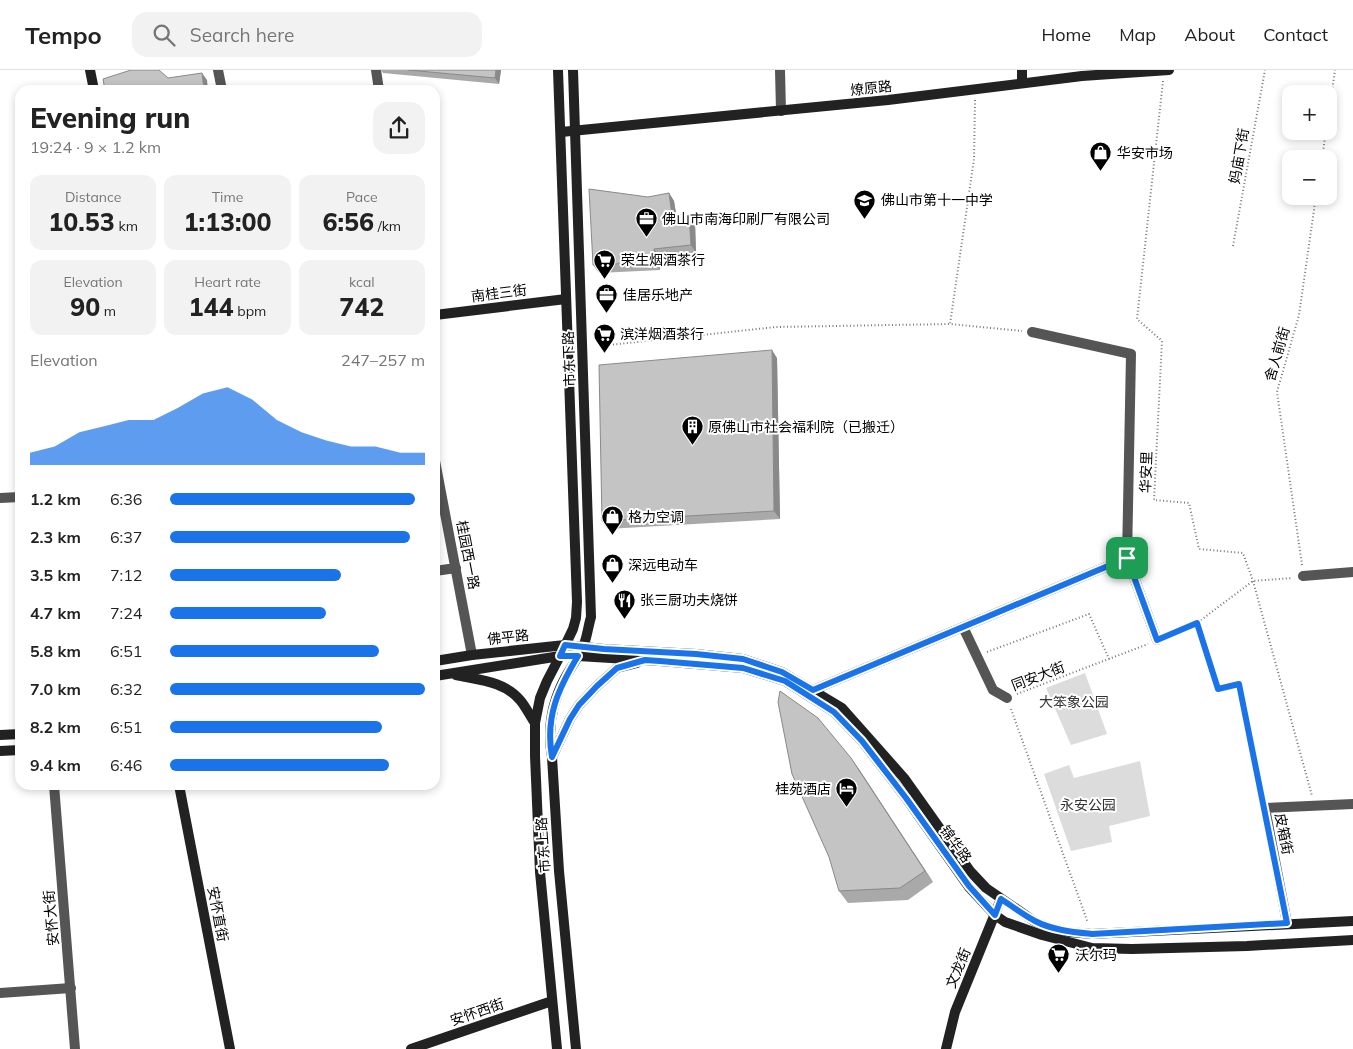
<!DOCTYPE html>
<html lang="en">
<head>
<meta charset="utf-8">
<style>
  body { margin:0; font-family:Mulish,"Noto Sans SC",sans-serif; background:#f2f2f2; color:#222; height:100vh; display:flex; flex-direction:column; font-size:19px; white-space:nowrap }
  * { box-sizing:border-box; margin:0 }
  p { font-size:16px; color:#767676 }
  .icon { flex:none; width:28px; height:28px; fill:none; stroke:currentColor; stroke-width:2; stroke-linecap:round; stroke-linejoin:round }
  .map { position:relative; flex:1; overflow:hidden }
  .details { position:absolute; left:15px; top:15px; width:425px; height:705px; display:flex; flex-direction:column; background:#fff; border-radius:15px; box-shadow:0 2px 8px #0003 }
  .details>* { flex:none }
  .controls { position:absolute; left:1282px; top:15px; display:grid; gap:10px }
  .controls a { display:grid; place-items:center; width:55px; height:55px; border-radius:10px; background:#fff; box-shadow:0 2px 8px #0003; font-size:25px }
  .pin { position:absolute; display:grid; place-items:center; width:42px; height:42px; color:#fff; margin:-21px; border-radius:10px; box-shadow:0 2px 8px #0006 }
  .round { display:grid; place-items:center; flex:none; width:52px; height:52px; border-radius:15px; background:#f2f2f2 }
  .summary { display:flex; align-items:center; justify-content:space-between; height:85px; padding:0 15px }
  h1 { font-size:28px; font-weight:800; line-height:38px }
  .metrics { display:grid; grid-template-columns:repeat(3,1fr); gap:8px; height:85px; padding:5px 15px }
  .metrics div { display:grid; align-content:center; border-radius:12px; background:#f2f2f2; text-align:center }
  .metrics b { font-size:25px; font-weight:800 }
  .metrics small { font-size:14px; font-weight:400 }
  .metrics p { font-size:14px }
  .chart { height:140px; padding:10px 15px }
  .chart p { display:flex; justify-content:space-between }
  .chart svg { width:100%; height:90px; margin-top:5px; fill:#1a73e8; opacity:.7 }
  ul { padding:0 15px; list-style:none; font-size:16px }
  li { display:grid; grid-template-columns:80px 60px 1fr; align-items:center; height:38px }
  li i { height:12px; border-radius:6px; background:#1a73e8 }
  header { display:flex; align-items:center; gap:30px; box-sizing:border-box; height:70px; padding:0 25px; background:#fff; border-bottom:1px solid #e0e0e0 }
  header strong { font-size:24px }
  nav { display:flex; gap:28px; margin-inline-start:auto; font-size:18px }
  .search { width:350px; height:45px; background:#f2f2f2; display:flex; align-items:center; gap:12px; box-sizing:border-box; padding:0 18px; border-radius:15px; color:#767676; font-size:19px }
  .map>svg:first-child { display:block }
  .green { fill:#dcdcdc }
  .lines { fill:none; stroke-linecap:round; stroke-linejoin:round }
  .path { stroke:#777; stroke-width:2; stroke-dasharray:1 2.5; stroke-linecap:butt }
  .street { stroke:#555; stroke-width:10 }
  .secondary { stroke:#222; stroke-width:10 }
  .wall { fill:#a9a9a9 }
  .shaded-wall { fill:#898989 }
  .building { fill:#c4c4c4; stroke:#898989 }
  .route-casing { stroke:#fff; stroke-width:10 }
  .route { stroke:#1a73e8; stroke-width:6 }
  .labels { text-anchor:middle; dominant-baseline:central; stroke-width:4; stroke-linejoin:round; paint-order:stroke }
  .street-label { font-size:14px; fill:#000; stroke:#fff }
  .poi-label { font-size:14px; fill:#000; stroke:#fff; text-anchor:start }
  .park-label { font-size:14px; fill:#333; stroke:#fff }
</style>
</head>
<body>
<header>
<strong>Tempo</strong>
<div class="search"><svg class="icon" aria-label="search" viewBox="0 0 24 24"><circle cx="10" cy="10" r="6"/><path d="M15 15l6 6"/></svg>Search here</div>
<nav><a>Home</a><a>Map</a><a>About</a><a>Contact</a></nav>
</header>
<div class="map">
<svg width="1353" height="979" viewBox="0 0 1353 979">
  <rect width="100%" height="100%" fill="#fff"/>
  <g class="green">
    <path d="M1085 603 1107 664 1071 675 1046 618Z"/>
    <path d="M1140 691 1150 746 1109 756 1112 772 1071 781 1044 704 1069 695 1074 708Z"/>
  </g>
  <g class="lines">
    <g class="path">
      <path d="M1163 11 1137 249 1162 271 1154 430 1189 433 1199 479 1243 483 1253 511 1312 726"/>
      <path d="M975 30 974 89 950 254 1022 261"/>
      <path d="M1329 42 1335 0"/>
      <path d="M1322 89 1326 61"/>
      <path d="M1233 176 1265 0"/>
      <path d="M599 276 776 257 950 254"/>
      <path d="M1302 495 1277 322 1299 245 1316 126"/>
      <path d="M1197 553 1218 619 1239 614 1263 728"/>
      <path d="M1166 566 1197 553 1253 511 1292 508"/>
      <path d="M987 582 1089 544 1109 589"/>
      <path d="M1017 624 1148 574"/>
      <path d="M1011 639 1088 853"/>
    </g>
    <g class="street">
      <path d="M218 0 222 20"/>
      <path d="M376 0 379 20"/>
      <path d="M780 0 781 41"/>
      <path d="M1032 262 1131 284 1127 488 1157 570"/>
      <path d="M435 391 472 585"/>
      <path d="M0 428 20 427"/>
      <path d="M435 501 456 498"/>
      <path d="M1303 506 1353 502"/>
      <path d="M963 557 993 620 1007 628"/>
      <path d="M813 620 1127 488"/>
      <path d="M54 715 75 979"/>
      <path d="M1287 853 1265 738 1353 734"/>
      <path d="M0 923 71 918"/>
    </g>
    <g class="secondary">
      <path d="M90 0 94 20"/>
      <path d="M573 0 591 547C588 557 587 568 583 577 578 588 571 597 565 608 552 632 547 659 552 687L559 801 576 979"/>
      <path d="M1022 0V13"/>
      <path d="M561 62 888 30 1082 6 1169 0"/>
      <path d="M435 245 566 229"/>
      <path d="M435 591 472 585 565 575 604 579 696 584 743 589 782 602 842 638 904 708 970 801 986 818 1034 851 1048 857 1069 862 1092 864 1353 851"/>
      <path d="M456 605C479 610 504 611 520 630 526 637 530 646 535 653"/>
      <path d="M435 606 560 586H578L660 591 743 598 785 611 834 642 862 671 906 728 969 817 995 845 1005 852 1042 865 1092 878 1132 879 1247 876 1353 870"/>
      <path d="M0 665 20 664"/>
      <path d="M0 681 20 680"/>
      <path d="M552 687 570 649 579 635 597 616 617 598 637 593"/>
      <path d="M179 715 230 979"/>
      <path d="M411 979 552 931"/>
      <path d="M557 979 540 802 535 686V653L540 628 547 611 560 586 573 559 576 548 577 532 558 0"/>
      <path d="M946 979 955 942 1001 829"/>
    </g>
  </g>
  <g class="wall">
    <path d="M381 0H501L499 14 383 3Z"/>
    <path d="M669 123 674 131 676 145 689 144 695 152 696 183 660 187V200L599 203 593 195Z"/>
    <path d="M777 288 780 449 607 459 602 451Z"/>
    <path d="M851 688 933 812 908 830 848 833 839 821Z"/>
  </g>
  <g class="shaded-wall">
    <path d="M496 0H501L499 14 495 8Z"/>
    <path d="M202 3 207 10 208 20H204Z"/>
    <path d="M669 123 674 131 678 154 672 146Z"/>
    <path d="M689 144 695 152 696 183 691 175Z"/>
    <path d="M654 179 660 187V200L655 192Z"/>
    <path d="M772 280 777 288 780 449 774 441Z"/>
    <path d="M851 688 859 699 933 812 925 801Z"/>
  </g>
  <g class="building">
    <path d="M131 0H159L168 8 202 3 204 20H105L103 9Z"/>
    <path d="M408 0H496L495 8Z"/>
    <path d="M589 119 648 127 669 123 672 146 689 144 691 175 654 179 655 192 593 195Z"/>
    <path d="M772 280 774 441 602 451 599 295Z"/>
    <path d="M780 621 818 648 851 688 925 801 900 818 839 821 829 787 792 704 778 632Z"/>
  </g>
  <g class="lines">
    <defs>
      <path id="route" d="M1127 488 1157 570 1197 553 1218 619 1239 614 1287 853 1092 864C1073 862 1052 860 1035 851 1023 845 1012 836 1001 829L995 845 969 816 906 728 862 671 834 642 785 611 743 598 660 591 645 590 617 598 597 616 579 635 570 649 552 687C545 647 558 619 578 586H560L565 575 604 579 696 584 743 589 782 602 813 620Z"/>
    </defs>
    <use href="#route" class="route-casing"/>
    <use href="#route" class="route"/>
  </g>
  <defs>
    <symbol id="shop-pin" viewBox="-11 -11 22 30"><path d="M0 17L-7.5 6A9.5 9.5 0 1 1 7.5 6Z" fill="#000" stroke="#fff"/><path d="M-5-2.5h2.3a2.7 3.5 0 0 1 5.4 0H5L5.5 6h-11ZM-1.5-2.5h3a1.5 2.3 0 0 0-3 0Z" fill="#fff"/></symbol>
    <symbol id="school-pin" viewBox="-11 -11 22 30"><path d="M0 17L-7.5 6A9.5 9.5 0 1 1 7.5 6Z" fill="#000" stroke="#fff"/><path d="M0-5L7-2L0 1L-7-2ZM-4 1L0 2.5L4 1V4Q0 6-4 4Z" fill="#fff"/></symbol>
    <symbol id="office-pin" viewBox="-11 -11 22 30"><path d="M0 17L-7.5 6A9.5 9.5 0 1 1 7.5 6Z" fill="#000" stroke="#fff"/><path d="M-6-3h4V-5.5h4V-3h4V5H-6ZM-1-4.5V-3h2v-1.5ZM-6 0V1H6V0Z" fill="#fff"/></symbol>
    <symbol id="supermarket-pin" viewBox="-11 -11 22 30"><path d="M0 17L-7.5 6A9.5 9.5 0 1 1 7.5 6Z" fill="#000" stroke="#fff"/><path d="M-6-5.5h2.5l.6 2H6L4.5 2H-2.5L-4.4-4H-6ZM-1.5 3.2a1.3 1.3 0 1 0 .1 0ZM3 3.2a1.3 1.3 0 1 0 .1 0Z" fill="#fff"/></symbol>
    <symbol id="building-pin" viewBox="-11 -11 22 30"><path d="M0 17L-7.5 6A9.5 9.5 0 1 1 7.5 6Z" fill="#000" stroke="#fff"/><path d="M-4-6H4V6H1V3H-1V6H-4ZM-2.5-4.3h1.7v1.8h-1.7ZM.8-4.3h1.7v1.8H.8ZM-2.5-1h1.7V.8h-1.7ZM.8-1h1.7V.8H.8Z" fill="#fff"/></symbol>
    <symbol id="restaurant-pin" viewBox="-11 -11 22 30"><path d="M0 17L-7.5 6A9.5 9.5 0 1 1 7.5 6Z" fill="#000" stroke="#fff"/><path d="M-5-6h1v4h1v-4h1v4h1v-4h1v5L-1.5 .5V6h-2V.5L-5-1ZM5-6V6H3V1.5H1.5Q1.5-4 5-6Z" fill="#fff"/></symbol>
    <symbol id="hotel-pin" viewBox="-11 -11 22 30"><path d="M0 17L-7.5 6A9.5 9.5 0 1 1 7.5 6Z" fill="#000" stroke="#fff"/><path d="M-6-4.5h1.5V1H6V5H4.5V3h-9V5H-6ZM-4 0a1.8 1.8 0 1 1 3.6 0ZM.5 0V-2.5h3Q6-2.5 6 0Z" fill="#fff"/></symbol>
  </defs>
  <g fill-rule="evenodd">
    <use href="#shop-pin" x="1088" y="70" width="25" height="34"/>
    <use href="#school-pin" x="852" y="118" width="25" height="34"/>
    <use href="#office-pin" x="634" y="136" width="25" height="34"/>
    <use href="#supermarket-pin" x="592" y="178" width="25" height="34"/>
    <use href="#office-pin" x="594" y="212" width="25" height="34"/>
    <use href="#supermarket-pin" x="592" y="252" width="25" height="34"/>
    <use href="#building-pin" x="680" y="344" width="25" height="34"/>
    <use href="#shop-pin" x="600" y="434" width="25" height="34"/>
    <use href="#shop-pin" x="600" y="482" width="25" height="34"/>
    <use href="#restaurant-pin" x="612" y="518" width="25" height="34"/>
    <use href="#hotel-pin" x="834" y="706" width="25" height="34"/>
    <use href="#supermarket-pin" x="1046" y="872" width="25" height="34"/>
  </g>
  <g class="labels">
    <g class="street-label">
      <text transform="translate(871 18) rotate(-6)">燎原路</text>
      <text transform="translate(1239 86) rotate(-80)">妈庙下街</text>
      <text transform="translate(499 223) rotate(-7)">南桂三街</text>
      <text transform="translate(1277 284) rotate(-74)">舍人前街</text>
      <text transform="translate(569 289) rotate(-92)">市东下路</text>
      <text transform="translate(1146 402) rotate(-88)">华安里</text>
      <text transform="translate(468 485) rotate(79)">桂园西一路</text>
      <text transform="translate(508 567) rotate(-6)">佛平路</text>
      <text transform="translate(1038 606) rotate(-21)">同安大街</text>
      <text transform="translate(1284 764) rotate(79)">皮箱街</text>
      <text transform="translate(956 774) rotate(54)">锦华路</text>
      <text transform="translate(543 775) rotate(-94)">市东上路</text>
      <text transform="translate(218 844) rotate(79)">安怀直街</text>
      <text transform="translate(51 848) rotate(-95)">安怀大街</text>
      <text transform="translate(958 898) rotate(-67)">文龙街</text>
      <text transform="translate(477 942) rotate(-19)">安怀西街</text>
    </g>
    <g class="poi-label">
      <text x="1117" y="83">华安市场</text>
      <text x="881" y="130">佛山市第十一中学</text>
      <text x="662" y="149">佛山市南海印刷厂有限公司</text>
      <text x="621" y="190">荣生烟酒茶行</text>
      <text x="623" y="225">佳居乐地产</text>
      <text x="620" y="264">滨洋烟酒茶行</text>
      <text x="708" y="357">原佛山市社会福利院（已搬迁）</text>
      <text x="628" y="447">格力空调</text>
      <text x="628" y="495">深远电动车</text>
      <text x="640" y="530">张三厨功夫烧饼</text>
      <text x="831" y="719" text-anchor="end">桂苑酒店</text>
      <text x="1075" y="885">沃尔玛</text>
    </g>
    <g class="park-label">
      <text x="1074" y="632">大笨象公园</text>
      <text x="1088" y="735">永安公园</text>
    </g>
  </g>
</svg>
<div class="controls">
<a>+</a>
<a>−</a>
</div>
<div class="pin" style="left:1127px;top:488px;background:#1e9e55"><svg class="icon" aria-label="arrive" viewBox="0 0 24 24"><path d="M6 21V4h12l-3 4 3 4H6"/></svg></div>
<section class="details">
<div class="summary"><div><h1>Evening run</h1><p>19:24 · 9 × 1.2 km</p></div><a class="round"><svg class="icon" aria-label="share" viewBox="0 0 24 24"><path d="M12 15V3M7 8l5-5 5 5M5 13v7h14v-7"/></svg></a></div>
<div class="metrics">
<div><p>Distance</p><b>10.53<small> km</small></b></div>
<div><p>Time</p><b>1:13:00</b></div>
<div><p>Pace</p><b>6:56<small> /km</small></b></div>
</div>
<div class="metrics">
<div><p>Elevation</p><b>90<small> m</small></b></div>
<div><p>Heart rate</p><b>144<small> bpm</small></b></div>
<div><p>kcal</p><b>742</b></div>
</div>
<div class="chart"><p><span>Elevation</span>247–257 m</p>
<svg viewBox="0 0 160 44" preserveAspectRatio="none"><path d="M0 44V38L10 35L20 28L30 25L40 22L50 22L60 16L70 9L80 6L90 12L100 22L110 28L120 32L130 35L140 35L150 38L160 38V44z"/></svg>
</div>
<ul>
<li><b>1.2 km</b>6:36<i style="width:96%"></i></li>
<li><b>2.3 km</b>6:37<i style="width:94%"></i></li>
<li><b>3.5 km</b>7:12<i style="width:67%"></i></li>
<li><b>4.7 km</b>7:24<i style="width:61%"></i></li>
<li><b>5.8 km</b>6:51<i style="width:82%"></i></li>
<li><b>7.0 km</b>6:32<i style="width:100%"></i></li>
<li><b>8.2 km</b>6:51<i style="width:83%"></i></li>
<li><b>9.4 km</b>6:46<i style="width:86%"></i></li>
</ul>
</section>
</div>
</body>
</html>
